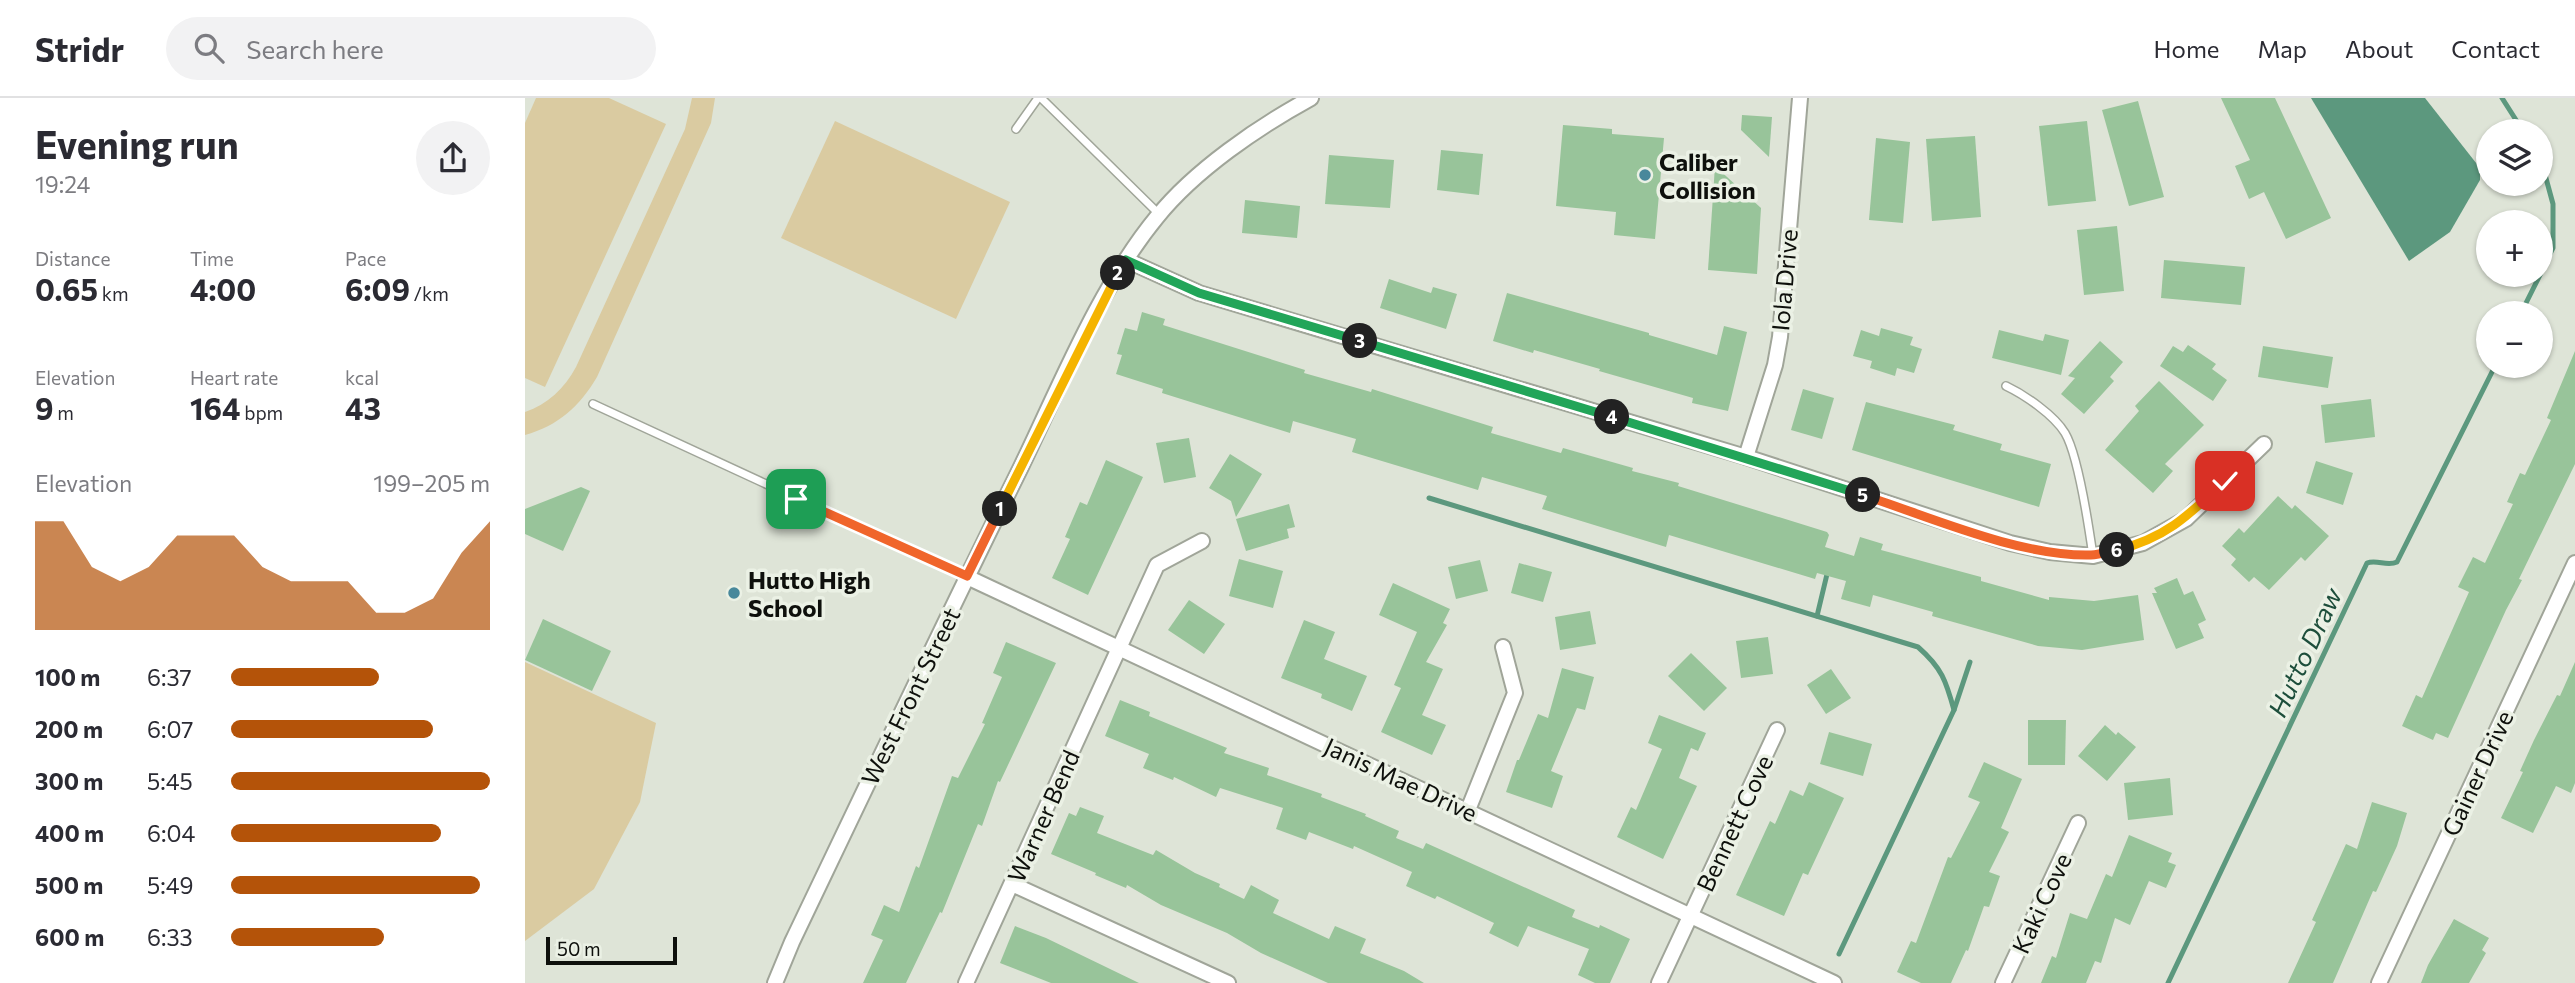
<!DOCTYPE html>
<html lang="en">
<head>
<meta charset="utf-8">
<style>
  body { margin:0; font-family:Commissioner,sans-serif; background:#f2f2f3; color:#2b2b33; height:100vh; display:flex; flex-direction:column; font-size:26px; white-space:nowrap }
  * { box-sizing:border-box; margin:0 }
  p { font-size:23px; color:#7c7c81 }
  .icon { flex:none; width:38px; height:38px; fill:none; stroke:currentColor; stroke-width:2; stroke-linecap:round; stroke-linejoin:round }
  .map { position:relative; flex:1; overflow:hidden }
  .panel { display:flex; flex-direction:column; background:#fff; width:525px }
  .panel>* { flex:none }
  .tools { position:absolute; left:1951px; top:21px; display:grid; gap:14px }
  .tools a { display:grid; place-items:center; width:77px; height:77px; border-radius:50%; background:#fff; box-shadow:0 2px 5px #0004; font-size:35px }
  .scale { position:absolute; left:21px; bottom:18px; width:131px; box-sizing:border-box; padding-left:7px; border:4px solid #0e100c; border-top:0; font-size:19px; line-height:24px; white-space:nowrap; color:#0e100c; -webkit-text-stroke:5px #ebf1e5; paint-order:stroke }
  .pin { position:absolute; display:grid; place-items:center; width:60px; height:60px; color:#fff; margin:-30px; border-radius:14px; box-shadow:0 4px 10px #0006 }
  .km { position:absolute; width:35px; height:35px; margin:-18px; border-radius:50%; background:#222; color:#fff; font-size:19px; line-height:35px; text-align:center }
  .round { display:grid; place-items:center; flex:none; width:74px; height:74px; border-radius:37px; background:#f2f2f3 }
  .summary { display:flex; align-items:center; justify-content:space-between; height:119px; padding:0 35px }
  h1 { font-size:38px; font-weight:700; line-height:52px }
  .figures { display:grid; grid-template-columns:repeat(3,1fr); gap:10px; height:119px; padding:7px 35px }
  .figures div { display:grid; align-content:center }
  .figures b { font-size:30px; font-weight:700 }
  .figures small { font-size:19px; font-weight:400 }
  .figures p { font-size:19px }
  .chart { height:196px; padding:14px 35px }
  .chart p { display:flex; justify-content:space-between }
  .chart svg { width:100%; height:126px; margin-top:7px; fill:#b45309; opacity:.7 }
  ul { padding:0 35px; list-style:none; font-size:23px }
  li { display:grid; grid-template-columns:112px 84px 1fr; align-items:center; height:52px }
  li i { height:18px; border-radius:9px; background:#b45309 }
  header { display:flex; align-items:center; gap:42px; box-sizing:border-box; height:98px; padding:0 35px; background:#fff; border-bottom:2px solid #e1e1e2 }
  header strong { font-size:33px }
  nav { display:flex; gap:38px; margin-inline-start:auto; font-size:24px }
  .search { width:490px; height:63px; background:#f2f2f3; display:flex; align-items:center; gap:18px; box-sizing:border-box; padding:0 24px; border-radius:38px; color:#7c7c81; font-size:26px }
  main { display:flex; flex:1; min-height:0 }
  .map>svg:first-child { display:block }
  .green { fill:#dacba1 }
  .water { fill:#5c987e }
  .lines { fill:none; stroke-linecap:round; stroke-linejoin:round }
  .stream { stroke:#5c987e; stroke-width:5 }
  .building { fill:#98c49a }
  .lane-casing { stroke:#a0a599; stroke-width:10 }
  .street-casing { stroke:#a0a599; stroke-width:18 }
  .lane { stroke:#fff; stroke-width:7 }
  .street { stroke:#fff; stroke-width:14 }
  .split-1-casing { stroke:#fff; stroke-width:14 }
  .split-2-casing { stroke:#fff; stroke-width:14 }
  .split-3-casing { stroke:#fff; stroke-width:14 }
  .split-4-casing { stroke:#fff; stroke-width:14 }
  .split-5-casing { stroke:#fff; stroke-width:14 }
  .split-6-casing { stroke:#fff; stroke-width:14 }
  .split-7-casing { stroke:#fff; stroke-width:14 }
  .split-1 { stroke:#f0652b; stroke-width:9 }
  .split-2 { stroke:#f5b400; stroke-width:9 }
  .split-3 { stroke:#22a559; stroke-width:9 }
  .split-4 { stroke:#22a559; stroke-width:9 }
  .split-5 { stroke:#22a559; stroke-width:9 }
  .split-6 { stroke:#f0652b; stroke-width:9 }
  .split-7 { stroke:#f5b400; stroke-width:9 }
  .poi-dot { fill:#48889b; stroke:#ebf1e5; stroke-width:2.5 }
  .labels { text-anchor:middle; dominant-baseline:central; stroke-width:7; stroke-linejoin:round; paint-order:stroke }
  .poi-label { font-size:24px; font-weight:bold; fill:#0e100c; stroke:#ebf1e5; text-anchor:start }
  .street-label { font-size:24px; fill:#0e100c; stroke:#ebf1e5 }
  .water-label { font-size:26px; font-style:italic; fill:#1d4e3b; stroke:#ebf1e5 }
</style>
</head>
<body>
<header>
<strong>Stridr</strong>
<div class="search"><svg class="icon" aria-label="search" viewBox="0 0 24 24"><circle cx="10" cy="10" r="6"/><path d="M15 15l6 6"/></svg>Search here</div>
<nav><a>Home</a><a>Map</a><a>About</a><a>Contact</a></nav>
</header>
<main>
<section class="panel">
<div class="summary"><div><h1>Evening run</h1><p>19:24</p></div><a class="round"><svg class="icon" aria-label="share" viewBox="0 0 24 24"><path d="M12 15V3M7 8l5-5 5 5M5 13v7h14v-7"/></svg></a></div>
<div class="figures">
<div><p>Distance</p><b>0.65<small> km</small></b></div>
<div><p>Time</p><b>4:00</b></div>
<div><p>Pace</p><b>6:09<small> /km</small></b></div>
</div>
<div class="figures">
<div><p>Elevation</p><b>9<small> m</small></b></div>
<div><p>Heart rate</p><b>164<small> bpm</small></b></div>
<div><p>kcal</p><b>43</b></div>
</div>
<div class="chart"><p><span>Elevation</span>199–205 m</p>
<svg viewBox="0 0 160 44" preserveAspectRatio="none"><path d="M0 44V6L10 6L20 22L30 27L40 22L50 11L60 11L70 11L80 22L90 27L100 27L110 27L120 38L130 38L140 33L150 17L160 6V44z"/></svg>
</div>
<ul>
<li><b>100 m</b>6:37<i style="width:57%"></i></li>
<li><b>200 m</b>6:07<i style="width:78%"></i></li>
<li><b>300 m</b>5:45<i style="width:100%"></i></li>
<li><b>400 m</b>6:04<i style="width:81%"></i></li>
<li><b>500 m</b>5:49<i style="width:96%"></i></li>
<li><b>600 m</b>6:33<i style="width:59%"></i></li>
</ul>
</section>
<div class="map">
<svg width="2050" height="885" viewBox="0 0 2050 885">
  <rect width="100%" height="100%" fill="#dee4d7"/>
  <g class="green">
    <path d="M11 0H84L141 26 20 289 0 280V25Z"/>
    <path d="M167 0H190L186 25 72 279C55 308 33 328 0 337V314C23 306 39 291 51 269L160 31Z"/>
    <path d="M310 23 485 104 431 221 256 140Z"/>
    <path d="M0 564 131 625 115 704 69 791 0 843Z"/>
  </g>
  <path class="water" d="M1786 0H1900L1955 70V82L1925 134 1884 163Z"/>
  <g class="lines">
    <g class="stream">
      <path d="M1977 0 1998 33"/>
      <path d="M2016 62 2028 106V150L2016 174"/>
      <path d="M1996 215 2015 177"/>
      <path d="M904 400 1393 549C1417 570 1421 583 1429 612"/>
      <path d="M1292 518 1303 472"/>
      <path d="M1314 856 1429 612 1445 564"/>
      <path d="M1643 885 1842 465C1852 461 1862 469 1872 464L1970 268"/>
    </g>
  </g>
  <g class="building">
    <path d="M1696 0H1750L1806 120 1761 141 1739 94 1724 101 1710 68 1725 62Z"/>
    <path d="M1613 3 1639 99 1604 108 1577 12Z"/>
    <path d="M1217 17 1247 19 1244 59 1216 32Z"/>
    <path d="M1562 23 1571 103 1523 108 1514 28Z"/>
    <path d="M1038 27 1087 31V36L1139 40 1130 141 1089 137 1091 114 1031 108Z"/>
    <path d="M1450 38 1456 119 1407 123 1401 41Z"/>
    <path d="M1351 40 1385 44 1378 125 1344 122Z"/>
    <path d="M916 52 958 56 954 97 912 92Z"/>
    <path d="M804 57 869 62 865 110 800 106Z"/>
    <path d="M1190 68 1236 110 1232 176 1183 172Z"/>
    <path d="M720 102 775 108 772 140 717 135Z"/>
    <path d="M1592 128 1599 193 1559 197 1552 132Z"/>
    <path d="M1639 162 1720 169 1716 207 1636 200Z"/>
    <path d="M864 181 906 195 908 189 932 196 921 231 855 210Z"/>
    <path d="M982 195 1124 235V237L1192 257 1199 228 1222 234 1203 313 1167 305 1168 300 1074 273 1075 271 1009 252 1008 255 968 243Z"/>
    <path d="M617 214 640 221 638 227 780 272 779 275 846 294 847 291 968 329 966 335 1036 355 1038 350 1108 370 1107 373 1154 385 1153 388 1302 434 1304 437 1300 449 1329 458 1335 439 1358 446 1356 452 1456 479V483L1524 502V499L1569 503 1613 497 1619 542 1557 552 1513 548 1407 518 1408 514 1348 497 1345 509 1316 501 1321 483 1292 475 1290 481 1144 437 1141 449 1017 411 1022 398 957 379 953 392 827 354 831 341 768 323 765 335 637 295 638 291 591 276 597 257 592 256 600 230 612 233Z"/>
    <path d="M1356 230 1388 239 1385 247 1397 251 1389 275 1372 270 1370 278 1345 270 1347 263 1328 258 1336 232 1354 238Z"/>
    <path d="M1474 232 1518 243 1520 236 1544 242 1536 277 1467 260Z"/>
    <path d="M1575 243 1598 264 1585 279 1589 283 1559 316 1536 296 1550 280 1543 278Z"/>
    <path d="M1663 247 1691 266 1687 271 1702 282 1688 303 1635 268 1648 248 1658 254Z"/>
    <path d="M1738 248 1808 259 1803 290 1733 279Z"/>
    <path d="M2050 253V366L1994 481 1997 482 1981 512 1923 640 1911 635 1908 642 1877 628 1891 597 1897 600 1944 494 1933 489 1948 459 1960 465 1988 406 1982 404 1995 375 2000 377 2026 322 2022 320Z"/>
    <path d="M1634 283 1679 327 1640 366 1648 373 1628 395 1580 352 1614 313 1610 308Z"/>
    <path d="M1278 291 1309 300 1297 341 1266 332Z"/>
    <path d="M1846 301 1850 339 1800 345 1796 307Z"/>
    <path d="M1341 304 1430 327 1428 332 1477 346 1475 352 1526 366 1514 409 1327 352Z"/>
    <path d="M664 340 671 379 639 385 631 345Z"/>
    <path d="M705 356 737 376 711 419 706 403 684 390Z"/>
    <path d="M581 362 618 379 563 497 527 480 545 441 540 439 555 404 562 407Z"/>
    <path d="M1791 363 1828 375 1818 407 1781 395Z"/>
    <path d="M56 389 65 393 38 453 0 436V411Z"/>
    <path d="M1753 398 1767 411 1770 407 1804 438 1780 463 1776 459 1744 492 1729 479 1724 484 1706 467 1711 461 1697 448 1714 430 1719 435Z"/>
    <path d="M764 406 770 429 762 431 764 440 721 453 711 421Z"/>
    <path d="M714 461 758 473 748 510 704 498Z"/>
    <path d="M955 462 963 493 931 501 923 469Z"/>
    <path d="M994 465 1027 474 1018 504 986 495Z"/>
    <path d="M1652 480 1659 497 1668 493 1681 522 1673 526 1679 540 1651 551 1627 495H1632L1629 490Z"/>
    <path d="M868 485 925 511 918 525 922 527 901 564 918 571 897 617 921 627 907 657 856 634 876 590 869 587 892 534 854 517Z"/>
    <path d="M664 502 700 526 679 556 643 532Z"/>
    <path d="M1065 513 1071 546 1035 552 1030 519Z"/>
    <path d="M18 521 86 553 67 593 0 562Z"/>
    <path d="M779 522 810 534 799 561 842 578 827 613 796 600 797 596 756 580Z"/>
    <path d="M1243 539 1248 576 1216 580 1211 543Z"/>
    <path d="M481 544 531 565 475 684 473 683 457 728 453 726 417 815 415 814 381 885H338L358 842 346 837 359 807 374 814 391 768 394 770 427 678 433 680 460 626 457 625 477 579 468 575Z"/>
    <path d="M1166 555 1202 590 1179 613 1143 578Z"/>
    <path d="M2050 564V685L2046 695 2031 688 2008 735 1976 720 1998 674 1995 673 2009 642 2032 597 2035 598Z"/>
    <path d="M1037 570 1069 579 1060 612 1052 610 1026 673 1038 678 1027 710 981 694 992 662H994L1013 616 1023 620Z"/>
    <path d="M1306 571 1326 600 1301 616 1282 587Z"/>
    <path d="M595 602 625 614 624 618 702 650 699 655 744 670 742 677 797 696 796 699 841 716 840 718 874 733 871 740 898 751 901 745 1050 812 1047 819 1074 830 1075 827 1105 841 1085 885H1070L1053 877 1064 851 1003 828 993 849 964 835 969 825 912 798 910 801 881 788 887 774 829 748 828 751 784 734 781 742 751 731 758 710 695 690 691 699 649 679 648 682 618 670 624 656 580 638Z"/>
    <path d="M1134 617 1181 635 1173 653 1166 650 1154 680 1172 688 1138 761 1092 739 1106 709 1111 712 1137 651 1123 645Z"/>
    <path d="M1503 622H1541L1540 667H1503Z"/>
    <path d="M1580 627 1591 637 1593 634 1611 649 1582 683 1553 658Z"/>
    <path d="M1304 634 1347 646 1338 678 1295 666Z"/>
    <path d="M1459 664 1497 681 1476 730 1484 734 1464 774 1475 778 1464 809 1459 808 1443 853 1441 852 1426 885H1396L1372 874 1386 843 1391 845 1423 759 1426 760 1455 704 1443 699Z"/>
    <path d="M1645 680 1648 717 1603 722 1599 685Z"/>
    <path d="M1284 684 1319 700 1283 777 1278 775 1259 818 1211 797 1245 723 1250 726 1265 692 1278 698Z"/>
    <path d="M1847 704 1882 715 1872 748 1851 794 1848 793 1808 885H1763L1791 824 1787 822 1821 746 1832 751Z"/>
    <path d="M555 709 579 718 572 735 628 757 631 752 670 775 695 786 694 789 719 801 726 787 754 802 748 815 804 841 810 828 841 841 835 855 879 873 899 885H803L736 855 702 835 636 807 602 787 601 790 570 777 571 775 526 756 544 715 551 718Z"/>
    <path d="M1604 737 1647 755 1643 764 1651 767 1641 790 1624 783 1605 827 1590 820 1576 865 1570 863 1561 885H1516L1527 858 1531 860 1545 815 1562 821 1581 776 1587 779Z"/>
    <path d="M1929 821 1964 840 1957 852 1961 855 1944 885H1896L1903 867Z"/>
    <path d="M490 828 521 840 614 885H526L475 865Z"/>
  </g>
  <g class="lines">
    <defs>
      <g id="lane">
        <path d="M516 0 634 116"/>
        <path d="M491 31 513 0"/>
        <path d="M1481 288C1500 297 1529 317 1540 335 1553 357 1564 430 1568 458"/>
        <path d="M68 306 442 479"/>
      </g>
      <g id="street">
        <path d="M601 162 674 195 1221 359 1485 445 1525 454 1568 458 1618 445 1661 421 1739 346"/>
        <path d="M1221 359 1250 267 1255 239 1275 0"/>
        <path d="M442 479 1309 885"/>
        <path d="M943 712 990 595 978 549"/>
        <path d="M487 786 703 885"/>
        <path d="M250 885 267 844C343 685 418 527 496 369 535 288 575 188 632 119 670 72 733 29 786 0"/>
        <path d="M441 885 632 467 677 443"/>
        <path d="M1134 885 1252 632"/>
        <path d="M1478 885 1553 725"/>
        <path d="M1854 885 2050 465"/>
      </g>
    </defs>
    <use href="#lane" class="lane-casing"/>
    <use href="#street" class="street-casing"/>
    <use href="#lane" class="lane"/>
    <use href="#street" class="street"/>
  </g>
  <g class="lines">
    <defs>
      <path id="split-1" d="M271 401 442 478 475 411"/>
      <path id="split-2" d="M475 411 593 175"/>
      <path id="split-3" d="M593 175 601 162 674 195 835 243"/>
      <path id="split-4" d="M835 243 1087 319"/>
      <path id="split-5" d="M1087 319 1338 397"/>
      <path id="split-6" d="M1338 397C1405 419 1496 459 1566 457 1574 457 1583 454 1592 452"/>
      <path id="split-7" d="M1592 452C1641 440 1664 417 1700 383"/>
    </defs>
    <use href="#split-1" class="split-1-casing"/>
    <use href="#split-2" class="split-2-casing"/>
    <use href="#split-3" class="split-3-casing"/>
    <use href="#split-4" class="split-4-casing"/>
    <use href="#split-5" class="split-5-casing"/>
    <use href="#split-6" class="split-6-casing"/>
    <use href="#split-7" class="split-7-casing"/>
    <use href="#split-1" class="split-1"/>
    <use href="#split-2" class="split-2"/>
    <use href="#split-3" class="split-3"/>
    <use href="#split-4" class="split-4"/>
    <use href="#split-5" class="split-5"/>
    <use href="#split-6" class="split-6"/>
    <use href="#split-7" class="split-7"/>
  </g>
  <g class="poi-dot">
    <circle cx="1120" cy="77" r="7"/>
    <circle cx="209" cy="495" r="7"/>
  </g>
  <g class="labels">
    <g class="poi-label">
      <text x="1134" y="63">Caliber<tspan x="1134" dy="28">Collision</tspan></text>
      <text x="223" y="481">Hutto High<tspan x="223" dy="28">School</tspan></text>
    </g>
    <g class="street-label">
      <text transform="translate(1259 182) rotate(-85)">Iola Drive</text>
      <text transform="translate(385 598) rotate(-64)">West Front Street</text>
      <text transform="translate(1952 675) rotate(-65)">Gainer Drive</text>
      <text transform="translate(876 681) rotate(25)">Janis Mae Drive</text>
      <text transform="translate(518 718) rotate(-66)">Warner Bend</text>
      <text transform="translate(1209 725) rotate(-65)">Bennett Cove</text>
      <text transform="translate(1516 805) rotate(-65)">Kaki Cove</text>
    </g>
    <g class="water-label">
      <text transform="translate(1779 554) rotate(-65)">Hutto Draw</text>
    </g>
  </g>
</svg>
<div class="tools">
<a><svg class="icon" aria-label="layers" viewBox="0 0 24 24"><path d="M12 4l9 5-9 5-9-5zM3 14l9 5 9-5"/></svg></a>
<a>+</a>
<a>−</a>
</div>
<div class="scale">50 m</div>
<div class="pin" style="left:271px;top:401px;background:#1e9e55"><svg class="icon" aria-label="arrive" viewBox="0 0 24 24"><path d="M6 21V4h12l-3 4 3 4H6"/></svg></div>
<div class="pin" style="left:1700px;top:383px;background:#d93025"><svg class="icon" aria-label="check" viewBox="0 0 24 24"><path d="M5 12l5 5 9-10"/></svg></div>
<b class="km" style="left:475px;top:411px">1</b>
<b class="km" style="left:593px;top:175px">2</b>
<b class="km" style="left:835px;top:243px">3</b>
<b class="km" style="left:1087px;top:319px">4</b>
<b class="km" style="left:1338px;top:397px">5</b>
<b class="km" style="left:1592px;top:452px">6</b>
</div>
</main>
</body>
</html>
